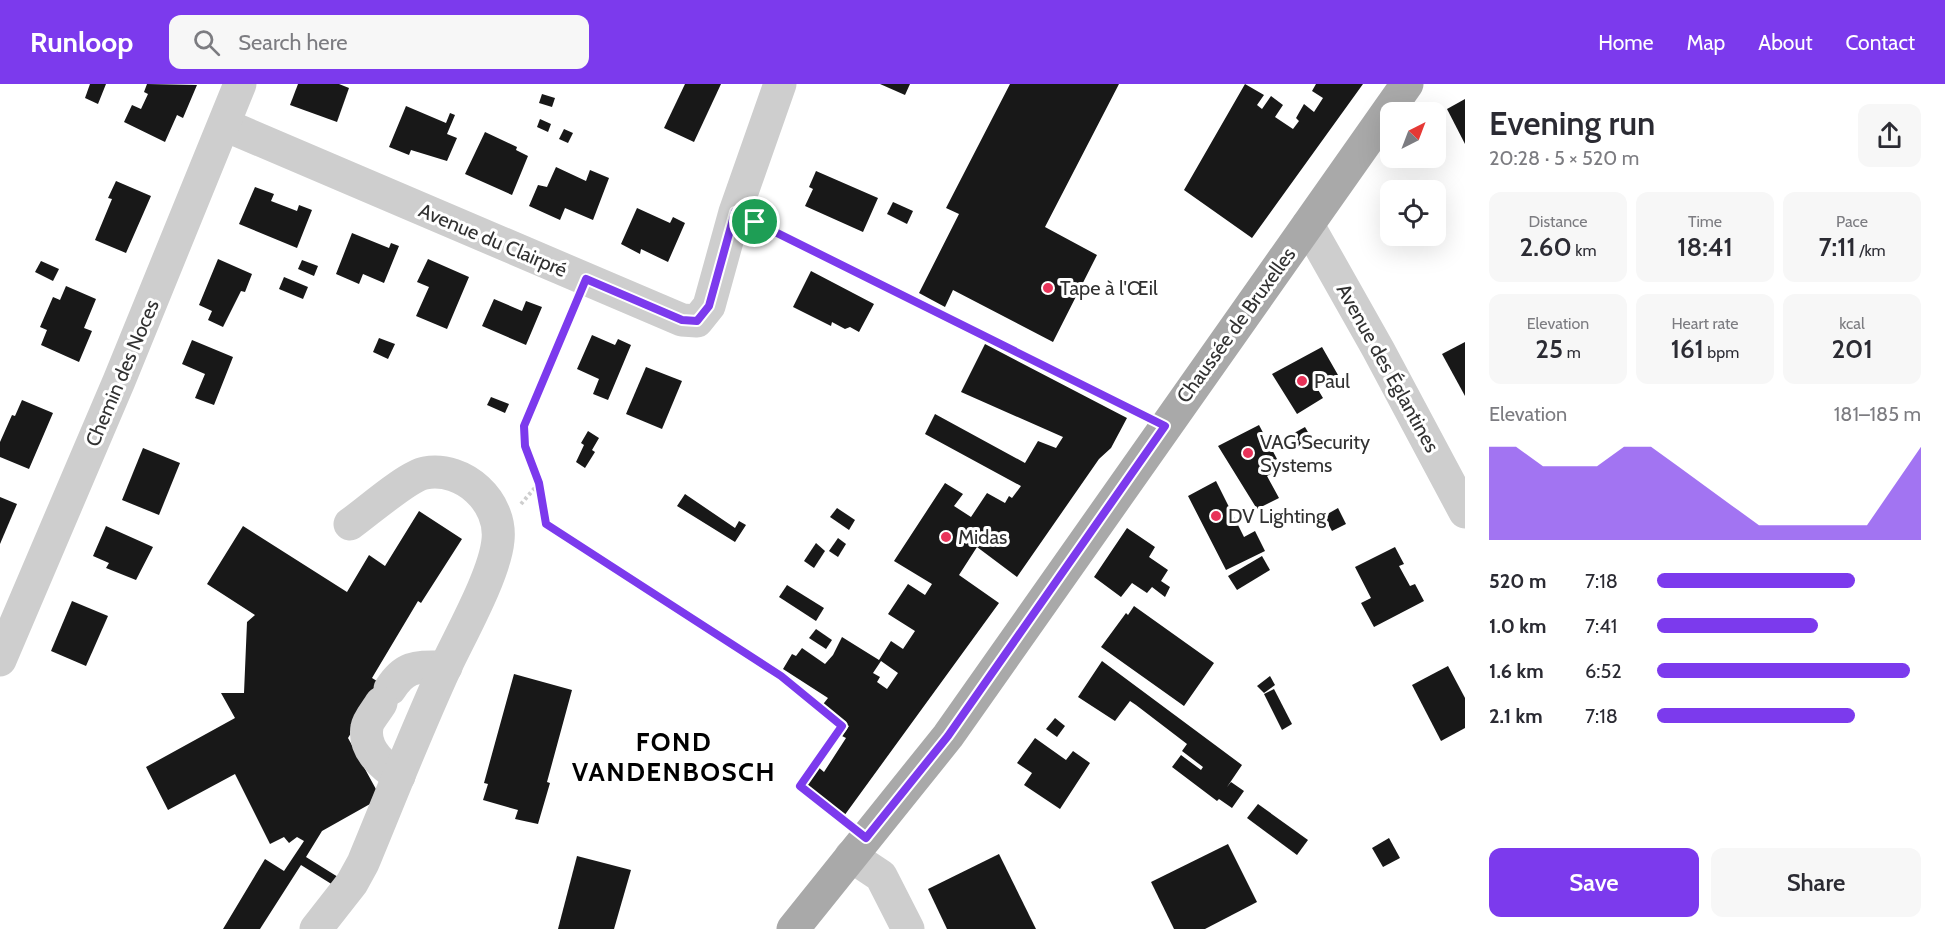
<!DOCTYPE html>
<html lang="en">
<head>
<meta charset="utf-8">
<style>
  body { margin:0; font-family:Cabin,sans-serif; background:#f7f7f7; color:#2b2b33; height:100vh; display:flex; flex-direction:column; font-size:22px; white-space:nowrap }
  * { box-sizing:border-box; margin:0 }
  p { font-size:20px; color:#7c7c81 }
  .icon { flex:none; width:33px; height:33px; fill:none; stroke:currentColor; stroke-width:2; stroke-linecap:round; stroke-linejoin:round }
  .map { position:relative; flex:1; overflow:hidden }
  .sheet { display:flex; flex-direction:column; background:#fff; width:480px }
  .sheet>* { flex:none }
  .needle { width:39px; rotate:42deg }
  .buttons { position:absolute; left:1380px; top:18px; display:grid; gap:12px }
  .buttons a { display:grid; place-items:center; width:66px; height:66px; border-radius:12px; background:#fff; box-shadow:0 6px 24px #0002; font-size:30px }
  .pin { position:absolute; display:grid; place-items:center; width:51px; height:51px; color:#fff; margin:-26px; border:3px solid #fff; border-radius:50%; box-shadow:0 2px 6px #0007 }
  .round { display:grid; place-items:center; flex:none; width:63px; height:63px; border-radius:12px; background:#f7f7f7 }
  .overview { display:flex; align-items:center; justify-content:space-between; height:102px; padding:0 24px }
  h1 { font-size:33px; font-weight:600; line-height:45px }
  .figures { display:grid; grid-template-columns:repeat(3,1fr); gap:9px; height:102px; padding:6px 24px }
  .figures div { display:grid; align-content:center; border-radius:12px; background:#f7f7f7; text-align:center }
  .figures b { font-size:26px; font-weight:600 }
  .figures small { font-size:16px; font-weight:400 }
  .figures p { font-size:16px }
  .chart { height:168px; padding:12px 24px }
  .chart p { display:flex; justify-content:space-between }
  .chart svg { width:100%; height:108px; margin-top:6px; fill:#7c3aed; opacity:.7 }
  .cta { display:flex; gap:12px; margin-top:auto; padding:12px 24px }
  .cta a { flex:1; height:69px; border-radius:12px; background:#7c3aed; color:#fff; font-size:24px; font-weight:600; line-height:69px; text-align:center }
  .cta a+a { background:#f7f7f7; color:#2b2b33 }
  ul { padding:0 24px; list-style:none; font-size:20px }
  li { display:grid; grid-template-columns:96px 72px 1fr; align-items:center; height:45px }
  li i { height:15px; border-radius:8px; background:#7c3aed }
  header { display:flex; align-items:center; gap:36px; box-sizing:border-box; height:84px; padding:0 30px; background:#7c3aed; color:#fff }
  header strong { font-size:28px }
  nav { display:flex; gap:33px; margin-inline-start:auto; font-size:21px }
  .search { width:420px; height:54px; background:#f7f7f7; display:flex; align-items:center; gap:15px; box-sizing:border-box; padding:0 21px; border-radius:12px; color:#7c7c81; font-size:22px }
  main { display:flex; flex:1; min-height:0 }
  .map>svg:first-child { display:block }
  .building { fill:#181818; fill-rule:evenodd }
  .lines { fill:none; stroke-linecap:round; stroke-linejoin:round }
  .path { stroke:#cecece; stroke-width:4; stroke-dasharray:3 3; stroke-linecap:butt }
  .minor { stroke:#cecece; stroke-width:33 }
  .major { stroke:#a9a9a9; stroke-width:33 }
  .route-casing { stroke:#fff; stroke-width:12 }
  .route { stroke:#7c3aed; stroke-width:8 }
  .poi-dot { fill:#e83359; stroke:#fff; stroke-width:2 }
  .labels { text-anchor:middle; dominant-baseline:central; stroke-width:6; stroke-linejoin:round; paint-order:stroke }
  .street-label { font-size:20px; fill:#313131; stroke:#fff }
  .poi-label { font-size:20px; fill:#313131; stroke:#fff; text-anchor:start }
  .district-label { font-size:26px; font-weight:bold; letter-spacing:1.5px; fill:#000; stroke:#fff }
</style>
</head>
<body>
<header>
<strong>Runloop</strong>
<div class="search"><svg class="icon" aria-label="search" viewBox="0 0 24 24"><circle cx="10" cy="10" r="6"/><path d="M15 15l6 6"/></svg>Search here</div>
<nav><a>Home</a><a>Map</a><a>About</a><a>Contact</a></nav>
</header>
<main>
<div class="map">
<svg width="1465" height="845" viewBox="0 0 1465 845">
  <rect width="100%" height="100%" fill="#fff"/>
  <g class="building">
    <path d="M90 0H106L98 20 85 14Z"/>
    <path d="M147 0 197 1 183 34 177 31 165 58 124 38 132 21 141 25 148 10 144 8Z"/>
    <path d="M298 0H339L349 4 337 38 290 21Z"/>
    <path d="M685 0H721L694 58 664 44Z"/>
    <path d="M880 0H910L905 11Z"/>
    <path d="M1010 0H1119L1045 143 1097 171 1053 258 953 206 945 223 919 209 959 130 946 124Z"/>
    <path d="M1245 0 1264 11 1257 21 1262 25 1271 12 1283 21 1275 33 1293 45 1299 37 1296 34 1304 20 1314 28 1323 14 1312 7 1316 0H1363L1252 154 1184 106Z"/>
    <path d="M542 10 555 14 552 23 539 19Z"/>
    <path d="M1465 15V60L1447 25Z"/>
    <path d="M406 22 446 39 450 29 455 31 447 50 457 54 447 77 411 66 409 71 389 63Z"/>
    <path d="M540 35 551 40 548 48 537 43Z"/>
    <path d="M564 45 573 49 568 59 559 55Z"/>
    <path d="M485 48 517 63 516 66 528 72 512 111 465 90Z"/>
    <path d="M556 83 586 97 590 86 609 94 593 136 565 124 560 136 529 122 538 101 547 103Z"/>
    <path d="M816 87 878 114 863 148 805 122 813 105 809 103Z"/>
    <path d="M116 97 151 112 126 169 95 156 112 115 108 114Z"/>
    <path d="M255 103 274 110 271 117 297 127 299 121 312 126 297 164 239 140Z"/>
    <path d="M893 118 913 127 907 140 887 130Z"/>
    <path d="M637 124 670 139 673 133 685 139 668 178 641 165 640 170 621 160Z"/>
    <path d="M352 149 389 164 391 159 399 162 384 199 363 190 359 200 336 190Z"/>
    <path d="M218 175 252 190 245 208 241 207 223 243 208 236 212 227 199 221Z"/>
    <path d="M428 175 469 193 447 245 416 232 429 203 417 198Z"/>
    <path d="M302 176 318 182 314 192 298 185Z"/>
    <path d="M41 177 59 185 53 197 35 188Z"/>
    <path d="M811 187 874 220 859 248 850 243 845 245 832 238 831 242 793 223Z"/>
    <path d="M284 193 308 203 303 215 279 205Z"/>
    <path d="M66 202 96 215 84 244 92 247 79 278 41 261 47 246 40 243 53 213 60 216Z"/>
    <path d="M494 215 522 227 526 217 542 223 526 261 482 242Z"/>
    <path d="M592 251 615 261 618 255 631 261 608 316 593 310 599 295 577 285Z"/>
    <path d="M379 254 395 260 388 275 373 268Z"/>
    <path d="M192 256 233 273 214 321 195 314 205 290 182 280Z"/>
    <path d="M1465 258V312L1442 270Z"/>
    <path d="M985 260 1127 334 1111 364 1099 375 1017 493 977 463 959 491 999 519 844 732 803 701 817 682 824 688 846 654 842 652 849 642 820 624 828 614 783 585 792 570 796 572 802 564 825 580 833 571 842 553 879 576 891 557 903 565 915 547 888 530 908 500 925 511 932 500 894 477 945 399 963 410 954 422 971 433 987 409 1005 419 1009 412 1012 414 1021 402 925 350 935 330 1025 379 1038 357 1056 364 1063 353 961 308ZM881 577 898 589 887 605 877 598 880 593 873 589Z"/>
    <path d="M1322 263 1338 291 1317 304 1323 314 1297 330 1272 290Z"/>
    <path d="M646 283 682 297 662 345 626 330Z"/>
    <path d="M491 313 509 320 505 329 487 321Z"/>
    <path d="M22 316 53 329 29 385 0 373V358L12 331 15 332Z"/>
    <path d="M1259 341 1277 375 1273 377 1278 386 1267 392 1279 414 1257 425 1218 362Z"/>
    <path d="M1305 343 1312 355 1293 365 1287 353Z"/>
    <path d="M588 347 599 354 592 366 595 368 585 384 576 378 584 361 581 359Z"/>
    <path d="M143 364 180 379 159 431 122 416Z"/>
    <path d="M1216 397 1244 453 1255 447 1265 467 1226 486 1188 412Z"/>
    <path d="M685 410 735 444 739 437 746 441 735 458 677 422Z"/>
    <path d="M0 413 17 420 0 460Z"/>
    <path d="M837 424 855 436 849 446 830 433Z"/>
    <path d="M1338 424 1346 440 1332 447 1324 432Z"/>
    <path d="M419 427 462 455 421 519 418 517 372 594 398 610 373 613 348 654 377 707 370 720 322 747 306 773 338 793 333 801 301 781 260 845H223L265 775 284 787 304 757 297 753 289 759 284 753 270 760 235 690 168 726 146 683 235 634 221 609H244L247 538 255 531 207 500 243 442 347 508 369 471 385 482Z"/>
    <path d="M106 442 153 463 136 496 106 484 109 479 93 472Z"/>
    <path d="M1127 444 1155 463 1149 473 1168 486 1161 497 1170 503 1165 513 1152 503 1147 509 1132 499 1121 513 1094 493Z"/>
    <path d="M838 454 846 460 838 473 829 467Z"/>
    <path d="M816 459 825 467 814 484 804 477Z"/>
    <path d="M1395 463 1404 480 1399 482 1410 502 1415 500 1424 517 1374 543 1361 519 1371 514 1355 483Z"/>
    <path d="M1262 472 1270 486 1237 506 1228 492Z"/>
    <path d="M787 501 824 524 816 537 779 513Z"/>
    <path d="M72 517 108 532 86 582 51 567Z"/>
    <path d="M1134 522 1214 579 1184 622 1101 563 1126 529 1128 531Z"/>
    <path d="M816 545 832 556 826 565 809 554Z"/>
    <path d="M1102 577 1242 681 1227 703 1231 698 1244 707 1232 724 1219 715 1217 717 1172 683 1181 671 1201 686 1203 683 1182 667 1187 660 1136 621 1130 617 1115 637 1078 613Z"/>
    <path d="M1448 582 1465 614V644L1441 657 1412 601Z"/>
    <path d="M514 590 572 606 547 698 550 699 538 740 515 735 518 726 483 716 488 700 484 699Z"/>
    <path d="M1270 592 1275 601 1264 609 1257 602Z"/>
    <path d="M1274 605 1292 640 1282 646 1264 610Z"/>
    <path d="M1055 634 1065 642 1057 653 1046 645Z"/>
    <path d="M1035 654 1066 676 1073 667 1090 679 1060 725 1024 701 1032 689 1017 679Z"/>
    <path d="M1258 720 1308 756 1297 771 1247 734Z"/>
    <path d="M1389 754 1400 774 1383 783 1372 764Z"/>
    <path d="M1228 760 1257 818 1205 845H1174L1151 798Z"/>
    <path d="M999 770 1036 845H947L928 805Z"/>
    <path d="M577 772 631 786 614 845H558Z"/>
  </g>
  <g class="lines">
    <g class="path">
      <path d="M760 140 1140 330"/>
      <path d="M575 221 524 342 525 362 539 399 546 440 781 592 842 642 800 702 845 737"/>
      <path d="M521 420 539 399"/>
    </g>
    <g class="minor">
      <path d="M225 41 682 236 697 237 709 222 735 128 780 0"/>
      <path d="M1308 141 1378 265 1465 428"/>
      <path d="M0 576 119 297 240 0"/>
      <path d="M390 605C406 580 418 583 446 583"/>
      <path d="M381 619C377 626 368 636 367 643 363 665 383 682 399 692"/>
      <path d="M851 772 881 792 908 845"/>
      <path d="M316 845 352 799 363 779C390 714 416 647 446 582 461 550 495 490 498 456 502 418 464 382 425 389 408 392 367 428 350 440"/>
    </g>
    <path class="major" d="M793 845 948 652 1407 0"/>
  </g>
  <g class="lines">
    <defs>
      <path id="route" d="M735 128 1165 342 948 652 866 754 800 702 842 642 781 592 546 440 539 399 525 362 524 342 586 195 682 236 697 237 709 222Z"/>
    </defs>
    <use href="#route" class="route-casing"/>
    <use href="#route" class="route"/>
  </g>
  <g class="poi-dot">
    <circle cx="1048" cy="204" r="6"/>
    <circle cx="1302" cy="297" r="6"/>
    <circle cx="1248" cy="369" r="6"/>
    <circle cx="1216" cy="432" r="6"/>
    <circle cx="946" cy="453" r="6"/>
  </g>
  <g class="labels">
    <g class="street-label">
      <text transform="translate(493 156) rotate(23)">Avenue du Clairpré</text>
      <text transform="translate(1236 241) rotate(-54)">Chaussée de Bruxelles</text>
      <text transform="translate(1388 284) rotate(61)">Avenue des Églantines</text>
      <text transform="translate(122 289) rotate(-67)">Chemin des Noces</text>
    </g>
    <g class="poi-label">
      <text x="1060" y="204">Tape à l'Œil</text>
      <text x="1314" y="297">Paul</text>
      <text x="1260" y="358">VAG Security<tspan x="1260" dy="23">Systems</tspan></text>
      <text x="1228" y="432">DV Lighting</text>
      <text x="958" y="453">Midas</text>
    </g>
    <g class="district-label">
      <text x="674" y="658">FOND<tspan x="674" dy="30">VANDENBOSCH</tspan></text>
    </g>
  </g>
</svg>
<div class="buttons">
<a><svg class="needle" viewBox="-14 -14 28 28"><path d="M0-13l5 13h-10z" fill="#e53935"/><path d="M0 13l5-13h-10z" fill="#7c7c81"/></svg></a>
<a><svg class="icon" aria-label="locate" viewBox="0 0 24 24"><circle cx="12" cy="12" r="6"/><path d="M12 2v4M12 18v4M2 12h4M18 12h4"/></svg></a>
</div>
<div class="pin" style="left:755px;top:138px;background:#1e9e55"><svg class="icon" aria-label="arrive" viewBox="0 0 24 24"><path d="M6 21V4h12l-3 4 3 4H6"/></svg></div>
</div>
<section class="sheet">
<div class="overview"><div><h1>Evening run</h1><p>20:28 · 5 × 520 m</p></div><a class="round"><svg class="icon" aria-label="share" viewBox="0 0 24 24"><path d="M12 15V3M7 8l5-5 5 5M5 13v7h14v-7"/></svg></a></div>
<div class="figures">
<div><p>Distance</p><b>2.60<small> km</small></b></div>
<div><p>Time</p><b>18:41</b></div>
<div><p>Pace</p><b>7:11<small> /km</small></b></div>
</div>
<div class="figures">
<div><p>Elevation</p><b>25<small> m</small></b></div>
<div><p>Heart rate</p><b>161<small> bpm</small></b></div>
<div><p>kcal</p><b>201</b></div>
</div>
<div class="chart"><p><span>Elevation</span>181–185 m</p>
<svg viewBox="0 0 160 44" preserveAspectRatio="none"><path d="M0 44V6L10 6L20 14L30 14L40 14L50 6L60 6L70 14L80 22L90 30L100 38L110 38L120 38L130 38L140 38L150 22L160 6V44z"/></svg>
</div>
<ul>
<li><b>520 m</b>7:18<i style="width:75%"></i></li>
<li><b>1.0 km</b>7:41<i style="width:61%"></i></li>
<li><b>1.6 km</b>6:52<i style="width:96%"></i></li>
<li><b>2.1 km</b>7:18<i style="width:75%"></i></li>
</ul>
<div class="cta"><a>Save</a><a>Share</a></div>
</section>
</main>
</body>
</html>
